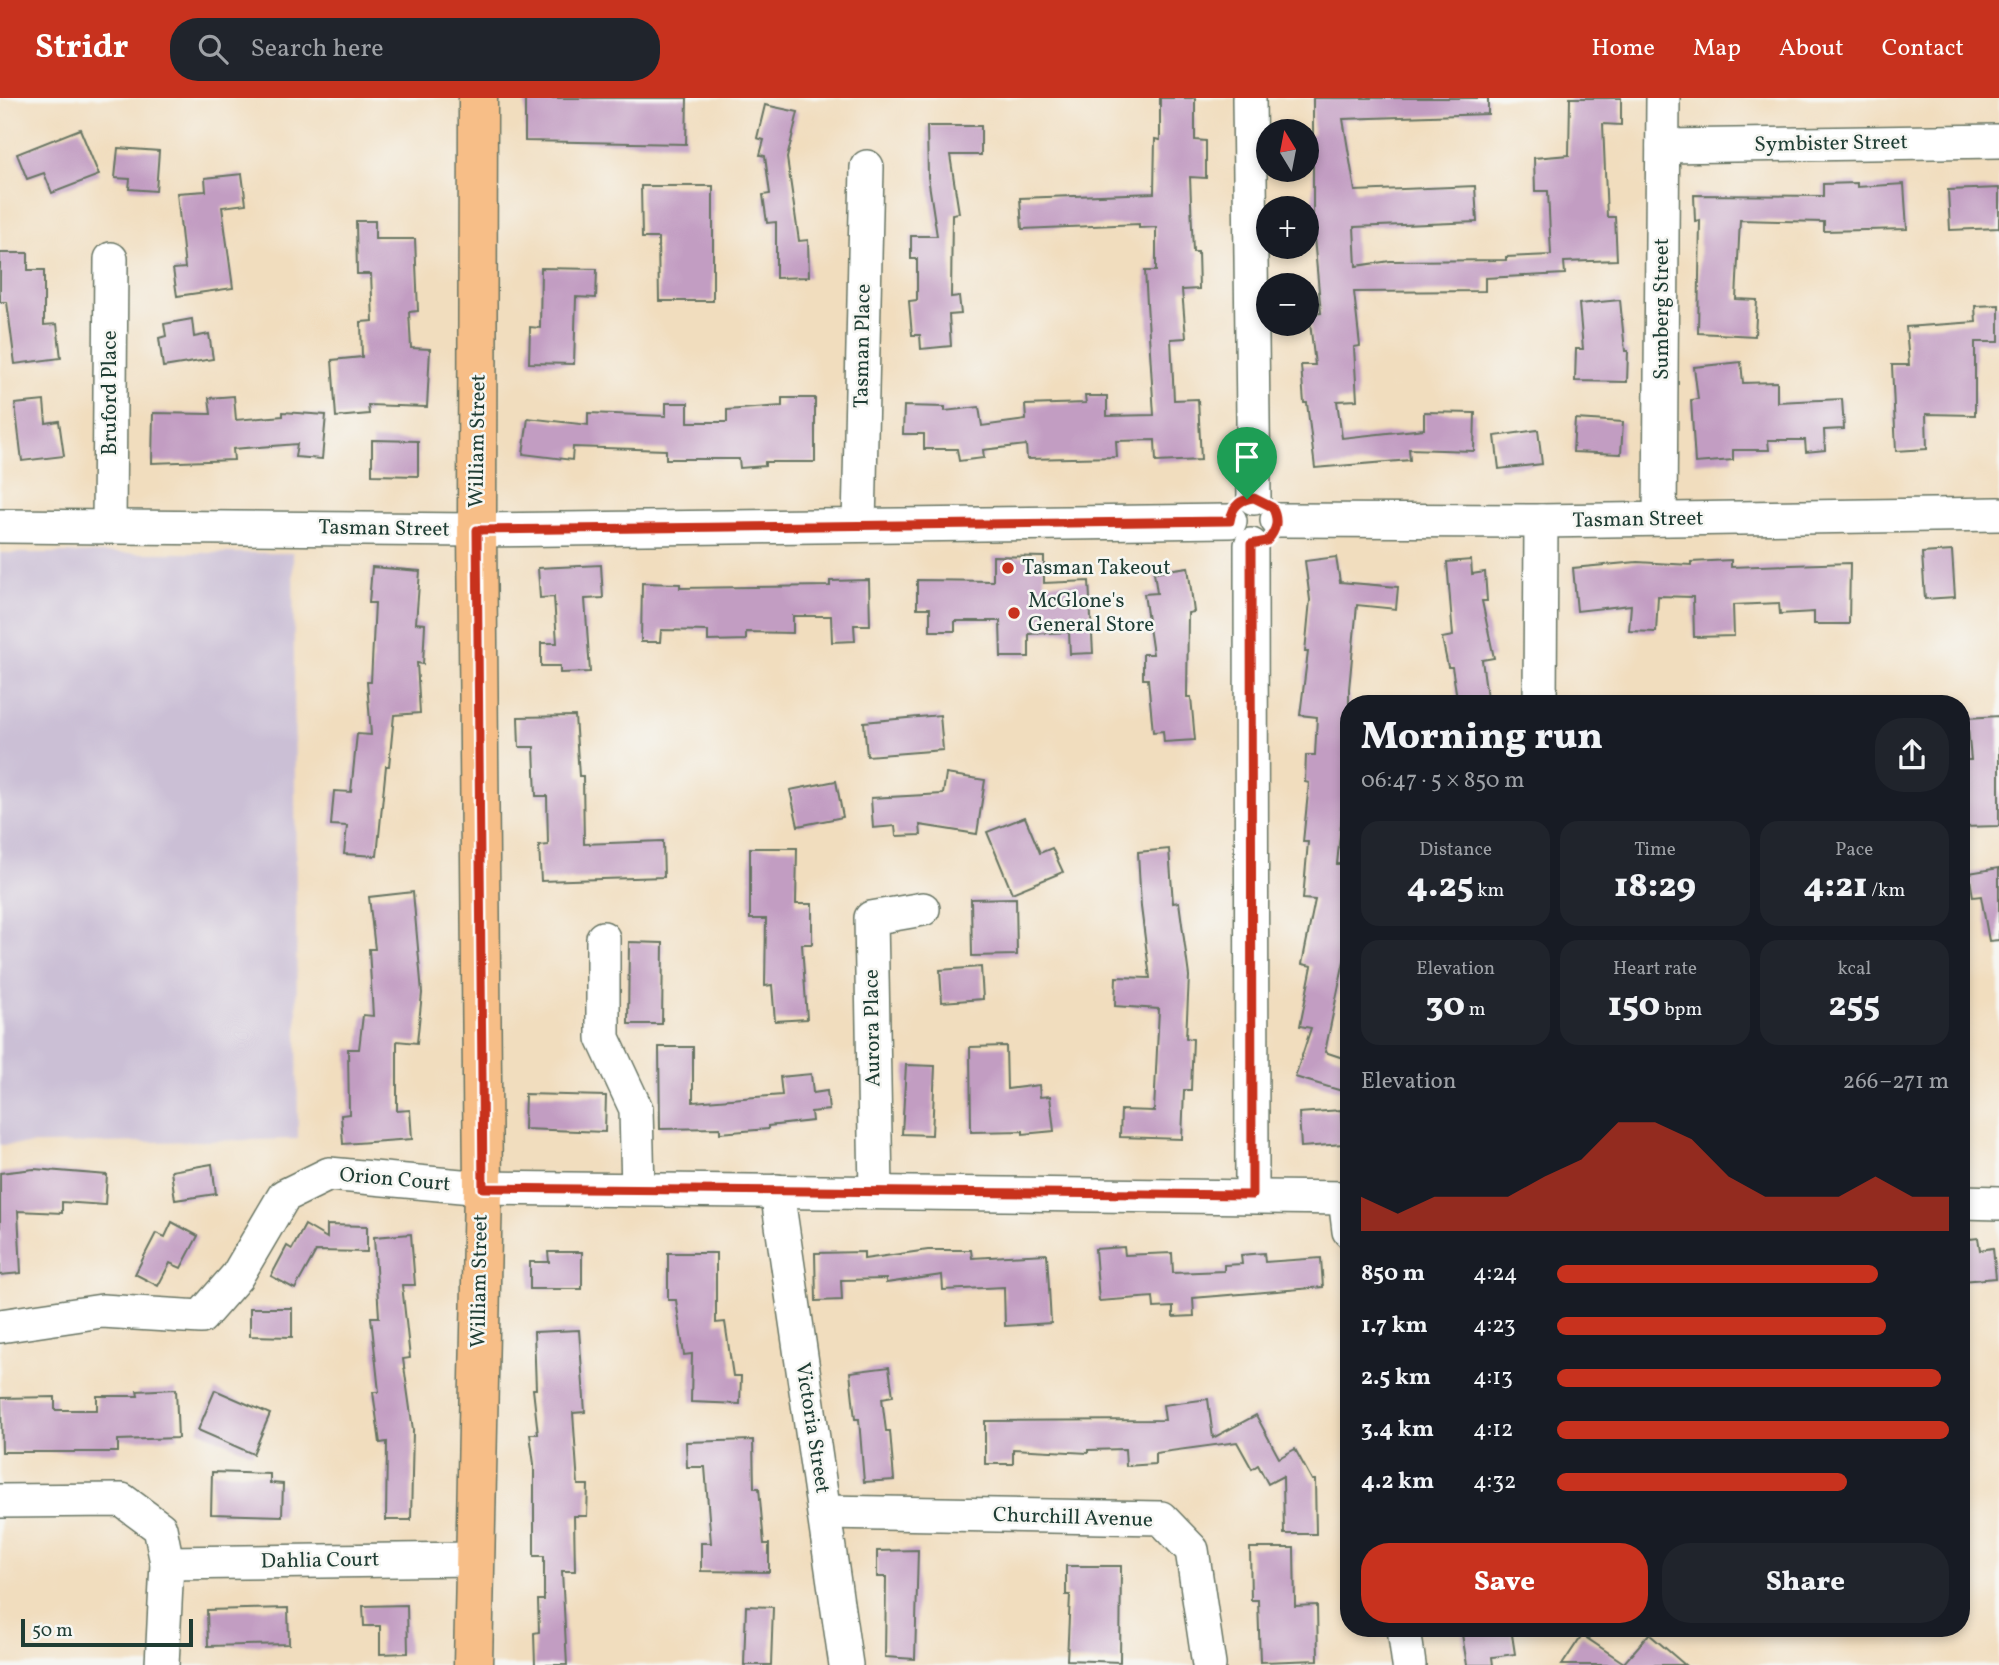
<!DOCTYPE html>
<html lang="en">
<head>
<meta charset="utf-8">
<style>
  body { margin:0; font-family:Vollkorn,serif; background:#20242c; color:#f1f3f6; height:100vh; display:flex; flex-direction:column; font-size:26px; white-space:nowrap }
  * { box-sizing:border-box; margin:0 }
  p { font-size:23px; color:#9ea1a6 }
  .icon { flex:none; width:38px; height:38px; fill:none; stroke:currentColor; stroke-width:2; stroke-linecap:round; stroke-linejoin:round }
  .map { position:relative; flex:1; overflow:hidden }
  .panel { position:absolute; left:1340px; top:597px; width:630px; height:942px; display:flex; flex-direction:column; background:#171b24; border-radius:28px; box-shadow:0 4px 10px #0003 }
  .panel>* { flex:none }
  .needle { width:46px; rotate:350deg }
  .tools { position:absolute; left:1256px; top:21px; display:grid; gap:14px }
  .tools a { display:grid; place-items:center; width:63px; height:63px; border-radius:50%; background:#171b24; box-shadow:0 4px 10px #0003; font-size:35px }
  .scale { position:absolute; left:21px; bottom:18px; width:172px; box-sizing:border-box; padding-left:7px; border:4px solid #1f3d34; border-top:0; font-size:19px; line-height:24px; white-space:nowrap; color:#1f3d34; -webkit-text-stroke:5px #f6f6f2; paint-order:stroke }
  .pin { position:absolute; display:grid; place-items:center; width:60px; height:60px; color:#fff; margin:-72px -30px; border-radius:50% 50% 50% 0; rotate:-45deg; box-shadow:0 0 7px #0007 }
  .pin .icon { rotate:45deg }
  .round { display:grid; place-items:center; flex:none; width:74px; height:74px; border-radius:28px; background:#20242c }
  .overview { display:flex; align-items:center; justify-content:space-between; height:119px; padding:0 21px }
  h1 { font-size:38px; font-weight:800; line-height:52px }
  .figures { display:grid; grid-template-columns:repeat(3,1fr); gap:10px; height:119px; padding:7px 21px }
  .figures div { display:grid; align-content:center; border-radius:18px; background:#20242c; text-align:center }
  .figures b { font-size:35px; font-weight:800 }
  .figures small { font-size:19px; font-weight:400 }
  .figures p { font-size:19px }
  .chart { height:196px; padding:14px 21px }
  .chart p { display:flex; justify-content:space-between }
  .chart svg { width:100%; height:126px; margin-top:7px; fill:#c8321e; opacity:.7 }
  .primary-button { display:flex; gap:14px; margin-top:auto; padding:14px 21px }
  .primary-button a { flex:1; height:80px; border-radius:28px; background:#c8321e; color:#fff; font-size:28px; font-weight:800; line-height:80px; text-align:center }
  .primary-button a+a { background:#20242c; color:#f1f3f6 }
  ul { padding:0 21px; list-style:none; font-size:23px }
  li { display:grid; grid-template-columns:112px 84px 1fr; align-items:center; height:52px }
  li i { height:18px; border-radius:9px; background:#c8321e }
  header { display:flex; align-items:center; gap:42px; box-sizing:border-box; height:98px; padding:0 35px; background:#c8321e; color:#fff }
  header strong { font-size:33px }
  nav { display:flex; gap:38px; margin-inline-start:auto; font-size:24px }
  .search { width:490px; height:63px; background:#20242c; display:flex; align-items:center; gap:18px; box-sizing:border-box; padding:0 24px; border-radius:28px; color:#9ea1a6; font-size:26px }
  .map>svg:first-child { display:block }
  .industrial { fill:#cbbfd5 }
  .building { fill:#c29dc2 }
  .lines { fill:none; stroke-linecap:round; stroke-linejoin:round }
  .minor-casing { stroke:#687564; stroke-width:36 }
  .major-casing { stroke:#687564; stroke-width:41 }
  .minor { stroke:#fff; stroke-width:33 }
  .major { stroke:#f7be87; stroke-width:38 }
  .route-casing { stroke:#fff; stroke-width:14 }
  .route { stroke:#c8321e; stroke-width:9 }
  .poi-dot { fill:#c8321e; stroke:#f6f6f2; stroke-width:2.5 }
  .labels { text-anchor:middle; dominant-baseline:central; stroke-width:5; stroke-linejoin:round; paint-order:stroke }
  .street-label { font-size:21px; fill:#1f3d34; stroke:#f6f6f2 }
  .poi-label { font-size:21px; fill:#1f3d34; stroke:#f6f6f2; text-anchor:start }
</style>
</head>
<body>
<header>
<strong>Stridr</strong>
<div class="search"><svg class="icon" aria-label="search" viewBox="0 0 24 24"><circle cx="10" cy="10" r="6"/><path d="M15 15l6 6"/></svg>Search here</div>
<nav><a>Home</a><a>Map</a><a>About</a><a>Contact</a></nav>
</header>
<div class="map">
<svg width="1999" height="1567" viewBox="0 0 1999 1567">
  <rect width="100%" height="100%" fill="#f6f6f2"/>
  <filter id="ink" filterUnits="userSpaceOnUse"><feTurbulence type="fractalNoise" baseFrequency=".0143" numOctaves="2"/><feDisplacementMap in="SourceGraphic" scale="14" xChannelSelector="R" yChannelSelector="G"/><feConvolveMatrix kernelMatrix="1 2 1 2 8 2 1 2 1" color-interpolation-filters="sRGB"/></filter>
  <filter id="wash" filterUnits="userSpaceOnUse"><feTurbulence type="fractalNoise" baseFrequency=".00686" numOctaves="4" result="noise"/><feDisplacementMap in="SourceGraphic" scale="28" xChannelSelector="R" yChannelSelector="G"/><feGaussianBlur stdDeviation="1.57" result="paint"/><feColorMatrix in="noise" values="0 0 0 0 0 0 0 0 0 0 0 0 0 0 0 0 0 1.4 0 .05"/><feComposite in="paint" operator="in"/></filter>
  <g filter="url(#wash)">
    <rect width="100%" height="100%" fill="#f1ddbe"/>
    <path class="industrial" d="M0 455H293L298 1041 0 1047Z"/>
    <g id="blocks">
      <g class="building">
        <path d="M525 0H687L686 46 525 43Z"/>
        <path d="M1160 0H1195V42L1206 43V80L1190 79 1193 154H1198L1199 191 1182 192 1186 240 1171 241 1174 302 1198 301 1201 362 1156 364 1155 342 1116 343 1117 359 1027 361 1026 347 983 352 984 360 959 363 957 351H924V336H903L904 308 945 309V313L979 309 982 328 1026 322 1025 307 1086 305 1085 298H1107V318L1154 317 1145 173H1156V129L1139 130V126L1022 131 1020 100 1154 95 1155 41 1160 42Z"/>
        <path d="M1313 0H1488V16L1343 21 1355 93 1475 88 1477 124 1354 129 1356 168 1390 163 1506 162V159L1551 157 1548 93H1535L1534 60 1569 57 1570 0H1621V27L1603 26 1607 119H1615L1617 162 1564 164 1565 176 1485 180V193L1354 194 1360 248 1354 249 1357 302 1337 303 1342 340 1424 331V314L1475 315 1474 353 1409 351 1410 362 1315 370 1307 305H1304L1301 267H1315L1309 216 1321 215 1313 129V68L1307 69V37L1313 36Z"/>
        <path d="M765 7 798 14 787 60 799 143 808 142 809 179 776 180V124L767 125 763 97 770 96 765 58 760 57 764 42 757 40Z"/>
        <path d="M927 28H981V57H950L959 115 952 116 951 199 959 198 961 216 949 217 951 248 921 251 920 237H912L909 203 917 202V161H911V138H937L928 79Z"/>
        <path d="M80 31 99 77 52 95 44 75 27 81 17 56Z"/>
        <path d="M118 50 159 53 156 93 129 91 130 81 115 80Z"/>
        <path d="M242 76 246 106 222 109 233 190 177 198 173 171 185 170 177 95 206 93 205 80Z"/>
        <path d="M1857 85V89L1904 86 1907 131 1824 133V124L1740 122 1736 201 1757 202 1755 238 1698 235 1700 122 1695 123 1694 97 1823 98V86Z"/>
        <path d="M641 88H713V203H659L658 140H642Z"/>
        <path d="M1999 90V130L1950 132 1948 92Z"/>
        <path d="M356 123H375V141H415L418 213 409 214 411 250 430 251 427 309 368 307 369 316 336 319 332 262 362 259 361 224 373 223 371 176H357Z"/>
        <path d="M0 155H28V172H44V227L57 226 61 260 15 266 7 204H0Z"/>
        <path d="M541 170 597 171 596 200 576 199 574 266 529 265 530 229 540 230Z"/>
        <path d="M1620 202 1625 253H1628L1627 284 1575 283 1576 251H1583L1579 206Z"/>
        <path d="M1999 207V244H1975V317L1926 316 1927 351 1896 353 1892 267H1909L1906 229 1976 224 1975 208Z"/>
        <path d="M192 221 194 239 209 236 213 261 163 269 159 240 166 238 164 226Z"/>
        <path d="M1741 264 1743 285 1777 284V304L1842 301 1844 331 1824 332 1825 352 1806 354 1805 342H1768L1769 352H1733V362L1695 365 1691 302 1698 301 1694 269Z"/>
        <path d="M234 298 236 322 283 318V314L326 317 322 361 295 359 297 346 233 351 234 362 152 365 153 315 211 316 209 300Z"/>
        <path d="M782 300H815V364H765V368L740 370 739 361H666V352L573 349 572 362 523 356 528 320 588 327V315L666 318V305H688V324H727V312L782 308Z"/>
        <path d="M44 303 46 325 59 323 64 358 22 363 15 306Z"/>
        <path d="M1575 321 1623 324 1621 356 1573 354Z"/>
        <path d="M1538 332 1542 366 1499 371 1495 338Z"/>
        <path d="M372 342 418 343V378L372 377Z"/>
        <path d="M1952 453 1955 499 1925 501 1922 455Z"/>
        <path d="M993 458 1044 459V485L1089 483 1093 555 1070 556 1069 534 1029 536V559H1001L1000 523H955V533H930V510H917V482L993 483Z"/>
        <path d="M1336 459 1340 484 1398 489 1396 511 1357 507 1349 591V686H1345L1337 766H1345L1340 827 1349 829V839L1325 954 1349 962 1342 993 1295 979 1311 930 1300 928 1312 868 1302 866 1315 802 1303 801 1308 744H1303L1309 685 1305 684 1306 657H1315L1317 619 1300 617 1308 554H1305L1310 502 1305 463Z"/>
        <path d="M1471 462 1472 476 1485 474 1487 503H1482L1494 560 1482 562 1488 606H1458L1452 569H1448L1442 540 1453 538 1447 464Z"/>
        <path d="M1731 462V469L1850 465 1849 526H1814V514L1780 516 1779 505 1733 507 1734 538 1694 539 1693 499 1658 498 1656 534 1629 533 1631 507 1577 513 1573 470 1637 464 1691 467V464Z"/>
        <path d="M601 467 603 500 585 501 590 574 560 575V568H541V545H557L554 499 540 500 538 470Z"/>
        <path d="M372 469 420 473 416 525 425 526 423 566 417 565 420 615 394 617 389 668H386L377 758 344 756 347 728 331 727 334 693 351 694 357 636 371 637 367 584H371L375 505H369Z"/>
        <path d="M1188 469 1194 514 1188 515 1187 599H1191L1195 642 1164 644 1163 633 1153 634 1148 581H1143V556H1153L1144 496 1157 495 1154 474Z"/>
        <path d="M869 482 870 527H854L855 543 832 544 831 518H793V535L746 534V542L708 543V533L661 532 660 544H641L642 485 680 486V490L830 488V483Z"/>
        <path d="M940 617 943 652 867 658 864 624Z"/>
        <path d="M575 618 579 678H583L584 746 663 743 664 779 541 783 539 748 548 747 547 698H536L534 649H519L518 619Z"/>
        <path d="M1999 618V728L1962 729V662H1971L1967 620Z"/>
        <path d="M946 676 985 682 977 736 920 727 921 737 896 738 895 728 873 730 871 700 943 696Z"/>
        <path d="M836 683 843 719 798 728 790 692Z"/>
        <path d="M1025 719 1040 755 1052 750 1063 774 1012 795 987 734Z"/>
        <path d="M750 750H797L796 806H812V846H802L807 921 775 923 772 887 765 888 766 821H750Z"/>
        <path d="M1169 751 1173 805 1179 804 1189 878 1186 940 1193 941 1191 992H1184L1182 1041 1120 1039 1121 1012 1154 1013 1159 911 1115 908 1116 879 1150 880 1141 809 1138 754Z"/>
        <path d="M1999 770V842L1989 843 1981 798 1973 799 1969 775Z"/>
        <path d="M413 794 422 895 417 945 397 943V1013L410 1012 412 1041 343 1046 341 1017 349 1016 348 951H359L363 917 373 918 369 851H375L369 799Z"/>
        <path d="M1016 800 1017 857 972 858 971 801Z"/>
        <path d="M629 844 663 845 662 926H628Z"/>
        <path d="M981 869 983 901 942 904 940 872Z"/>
        <path d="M1006 948 1007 991 1039 987 1040 999 1050 998 1054 1033 1023 1036V1033L971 1034 970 949Z"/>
        <path d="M659 949H693V1004L782 997 780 979 811 976 813 995 827 993 829 1012 811 1014 812 1023 768 1028V1031L720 1035V1030L660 1031Z"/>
        <path d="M906 967 935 968 932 1037 902 1036Z"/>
        <path d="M525 996 606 998 605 1034 524 1031Z"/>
        <path d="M1341 1012 1343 1046 1301 1049 1299 1015Z"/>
        <path d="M212 1066 216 1096 175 1102 171 1073Z"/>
        <path d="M34 1071 107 1077 105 1107 62 1104V1115L18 1113 21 1175 0 1177V1075Z"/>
        <path d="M172 1124 198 1138 181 1170 170 1165 158 1188 135 1176 156 1135 165 1139Z"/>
        <path d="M305 1127 327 1140V1127L367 1128V1154L316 1153 295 1191 271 1178 287 1148 292 1151Z"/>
        <path d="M411 1136 415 1187H402L410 1260 403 1261 413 1332 411 1422H386L387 1344 380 1345 373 1294H379L371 1219H379L374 1139Z"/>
        <path d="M1978 1140 1980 1152 1993 1150 1996 1180 1962 1183V1142Z"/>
        <path d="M1124 1149 1125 1157 1172 1155 1173 1175 1224 1173V1167L1242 1166 1241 1157 1264 1155 1265 1164 1321 1160 1323 1189 1193 1200 1194 1218 1173 1219V1209L1154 1210 1153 1199 1099 1203 1095 1151Z"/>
        <path d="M928 1152H971L972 1160 1047 1156 1051 1225 1005 1228 1004 1189 943 1192 942 1177 886 1185V1181L841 1182 842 1202 816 1203 815 1155 864 1154V1161Z"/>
        <path d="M548 1154H582V1191H530V1164H549Z"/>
        <path d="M668 1155H716V1225L725 1224 733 1278H741L740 1306 691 1304 692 1256 684 1257 676 1202H668Z"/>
        <path d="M250 1210H292V1239L250 1238Z"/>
        <path d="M579 1232 585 1314 573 1315 578 1387H588L587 1418H574L575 1473H562L567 1567H535L534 1535 539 1534 538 1502H544V1458H534V1366L530 1336H538L533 1291H536L534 1234Z"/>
        <path d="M889 1269 893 1298 882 1300 886 1333H890L894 1382 864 1384 859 1321H855L850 1274Z"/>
        <path d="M176 1291 178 1340 118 1342V1354H2L1 1300 55 1299V1312H97V1298H138L137 1293Z"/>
        <path d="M215 1292 270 1316 253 1356 198 1332Z"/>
        <path d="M1208 1301 1213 1340 1256 1317 1279 1360 1295 1351 1312 1382H1315L1316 1436H1284L1283 1378 1268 1386 1258 1367 1252 1371 1237 1344 1155 1355V1366L1126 1368 1125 1351 1088 1352V1355L1013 1351V1366H985V1323L1165 1322 1163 1307Z"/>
        <path d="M753 1342 754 1390H759L764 1446H769V1474L701 1473V1445H711L705 1369H687L686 1344Z"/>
        <path d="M212 1374 270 1376V1385L283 1386 282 1418 211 1416Z"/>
        <path d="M1250 1450H1294L1295 1508 1317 1507 1318 1562 1260 1564 1258 1502H1251Z"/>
        <path d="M918 1452 915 1561 885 1559 886 1479H877V1453Z"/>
        <path d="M1066 1468H1121L1120 1564 1067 1562 1070 1497H1066Z"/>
        <path d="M407 1507 408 1555 380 1556V1528H364L363 1508Z"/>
        <path d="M746 1508 773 1509 771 1567H744Z"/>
        <path d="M288 1510 289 1546 208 1548 207 1512Z"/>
        <path d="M1461 1530H1511L1515 1556 1492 1559 1493 1567H1467Z"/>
        <path d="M1649 1536 1685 1567H1562L1582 1537 1624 1565Z"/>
      </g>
    </g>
  </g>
  <g filter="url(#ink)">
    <use href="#blocks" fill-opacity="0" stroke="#687564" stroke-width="2"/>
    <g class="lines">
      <defs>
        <g id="minor">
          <path d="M1249 0 1254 400"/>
          <path d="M1663 48 1999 43"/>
          <path d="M1660 421 1663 0"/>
          <path d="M1277 422 1541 423 1999 416"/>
          <path d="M859 427 867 69"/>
          <path d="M0 428 477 432 1230 423"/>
          <path d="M109 429 111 161"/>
          <path d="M1251 447 1252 1097"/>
          <path d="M1540 606 1541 423"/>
          <path d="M603 840V940L636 1011 638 1092"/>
          <path d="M777 1093 846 1567"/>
          <path d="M876 1093 871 820 923 811"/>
          <path d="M1345 1100 1349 1133"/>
          <path d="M1962 1104 1999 1105"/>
          <path d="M0 1228 102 1213 201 1219 237 1178 284 1098 329 1076 483 1090 1349 1100"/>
          <path d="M0 1403 122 1402 160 1430 167 1465 162 1567"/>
          <path d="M825 1414 1161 1420 1192 1452 1209 1567"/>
          <path d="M167 1465 474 1461"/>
          <path d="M1404 1530 1409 1567"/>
        </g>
        <path id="major" d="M473 1567 483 1090 477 432 478 0"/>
      </defs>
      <use href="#minor" class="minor-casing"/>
      <use href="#major" class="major-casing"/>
      <use href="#minor" class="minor"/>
      <use href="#major" class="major"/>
    </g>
  </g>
  <g class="lines" filter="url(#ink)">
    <defs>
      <path id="route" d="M1254 400 1272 409C1279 422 1277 432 1267 443L1251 446 1252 1097 483 1090 477 432 1230 423C1232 409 1240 401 1254 400Z"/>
    </defs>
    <use href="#route" class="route-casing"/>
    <use href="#route" class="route"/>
  </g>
  <g class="poi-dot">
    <circle cx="1008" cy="470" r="7"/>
    <circle cx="1014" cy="515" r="7"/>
  </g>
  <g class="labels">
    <g class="street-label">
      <text transform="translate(1831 46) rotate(-1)">Symbister Street</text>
      <text transform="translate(1662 211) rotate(-90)">Sumberg Street</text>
      <text transform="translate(863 248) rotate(-89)">Tasman Place</text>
      <text transform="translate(110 295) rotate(-90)">Bruford Place</text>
      <text transform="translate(478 343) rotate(-89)">William Street</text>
      <text transform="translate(1638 422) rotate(-1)">Tasman Street</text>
      <text transform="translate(384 431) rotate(1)">Tasman Street</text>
      <text transform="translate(873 930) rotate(-91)">Aurora Place</text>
      <text transform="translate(395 1082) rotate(5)">Orion Court</text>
      <text transform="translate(480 1183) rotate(-89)">William Street</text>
      <text transform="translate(812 1330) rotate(81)">Victoria Street</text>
      <text transform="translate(1073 1420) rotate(2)">Churchill Avenue</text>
      <text transform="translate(320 1463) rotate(-1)">Dahlia Court</text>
    </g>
    <g class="poi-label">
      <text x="1022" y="470">Tasman Takeout</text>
      <text x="1028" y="503">McGlone's<tspan x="1028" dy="24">General Store</tspan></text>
    </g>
  </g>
</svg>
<div class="tools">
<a><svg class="needle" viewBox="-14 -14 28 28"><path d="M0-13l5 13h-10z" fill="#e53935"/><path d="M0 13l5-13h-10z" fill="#9ea1a6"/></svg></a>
<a>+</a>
<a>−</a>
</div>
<div class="scale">50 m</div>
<div class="pin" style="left:1247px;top:401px;background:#1e9e55"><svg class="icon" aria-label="arrive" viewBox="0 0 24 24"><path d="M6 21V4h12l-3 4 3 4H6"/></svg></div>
<section class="panel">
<div class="overview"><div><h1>Morning run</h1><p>06:47 · 5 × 850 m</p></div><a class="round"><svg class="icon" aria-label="share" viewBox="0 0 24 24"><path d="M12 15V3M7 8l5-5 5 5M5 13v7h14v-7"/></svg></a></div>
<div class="figures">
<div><p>Distance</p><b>4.25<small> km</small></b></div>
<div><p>Time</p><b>18:29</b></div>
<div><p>Pace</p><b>4:21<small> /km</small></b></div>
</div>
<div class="figures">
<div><p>Elevation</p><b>30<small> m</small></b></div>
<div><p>Heart rate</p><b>150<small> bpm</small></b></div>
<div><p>kcal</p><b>255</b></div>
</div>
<div class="chart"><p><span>Elevation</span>266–271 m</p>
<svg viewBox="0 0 160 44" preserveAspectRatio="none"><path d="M0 44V32L10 38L20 32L30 32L40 32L50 25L60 19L70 6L80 6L90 12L100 25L110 32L120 32L130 32L140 25L150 32L160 32V44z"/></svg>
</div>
<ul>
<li><b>850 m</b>4:24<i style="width:82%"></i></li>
<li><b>1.7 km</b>4:23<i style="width:84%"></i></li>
<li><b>2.5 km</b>4:13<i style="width:98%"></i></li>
<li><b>3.4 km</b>4:12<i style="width:100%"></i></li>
<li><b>4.2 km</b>4:32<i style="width:74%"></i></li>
</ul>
<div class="primary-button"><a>Save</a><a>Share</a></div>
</section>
</div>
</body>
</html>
